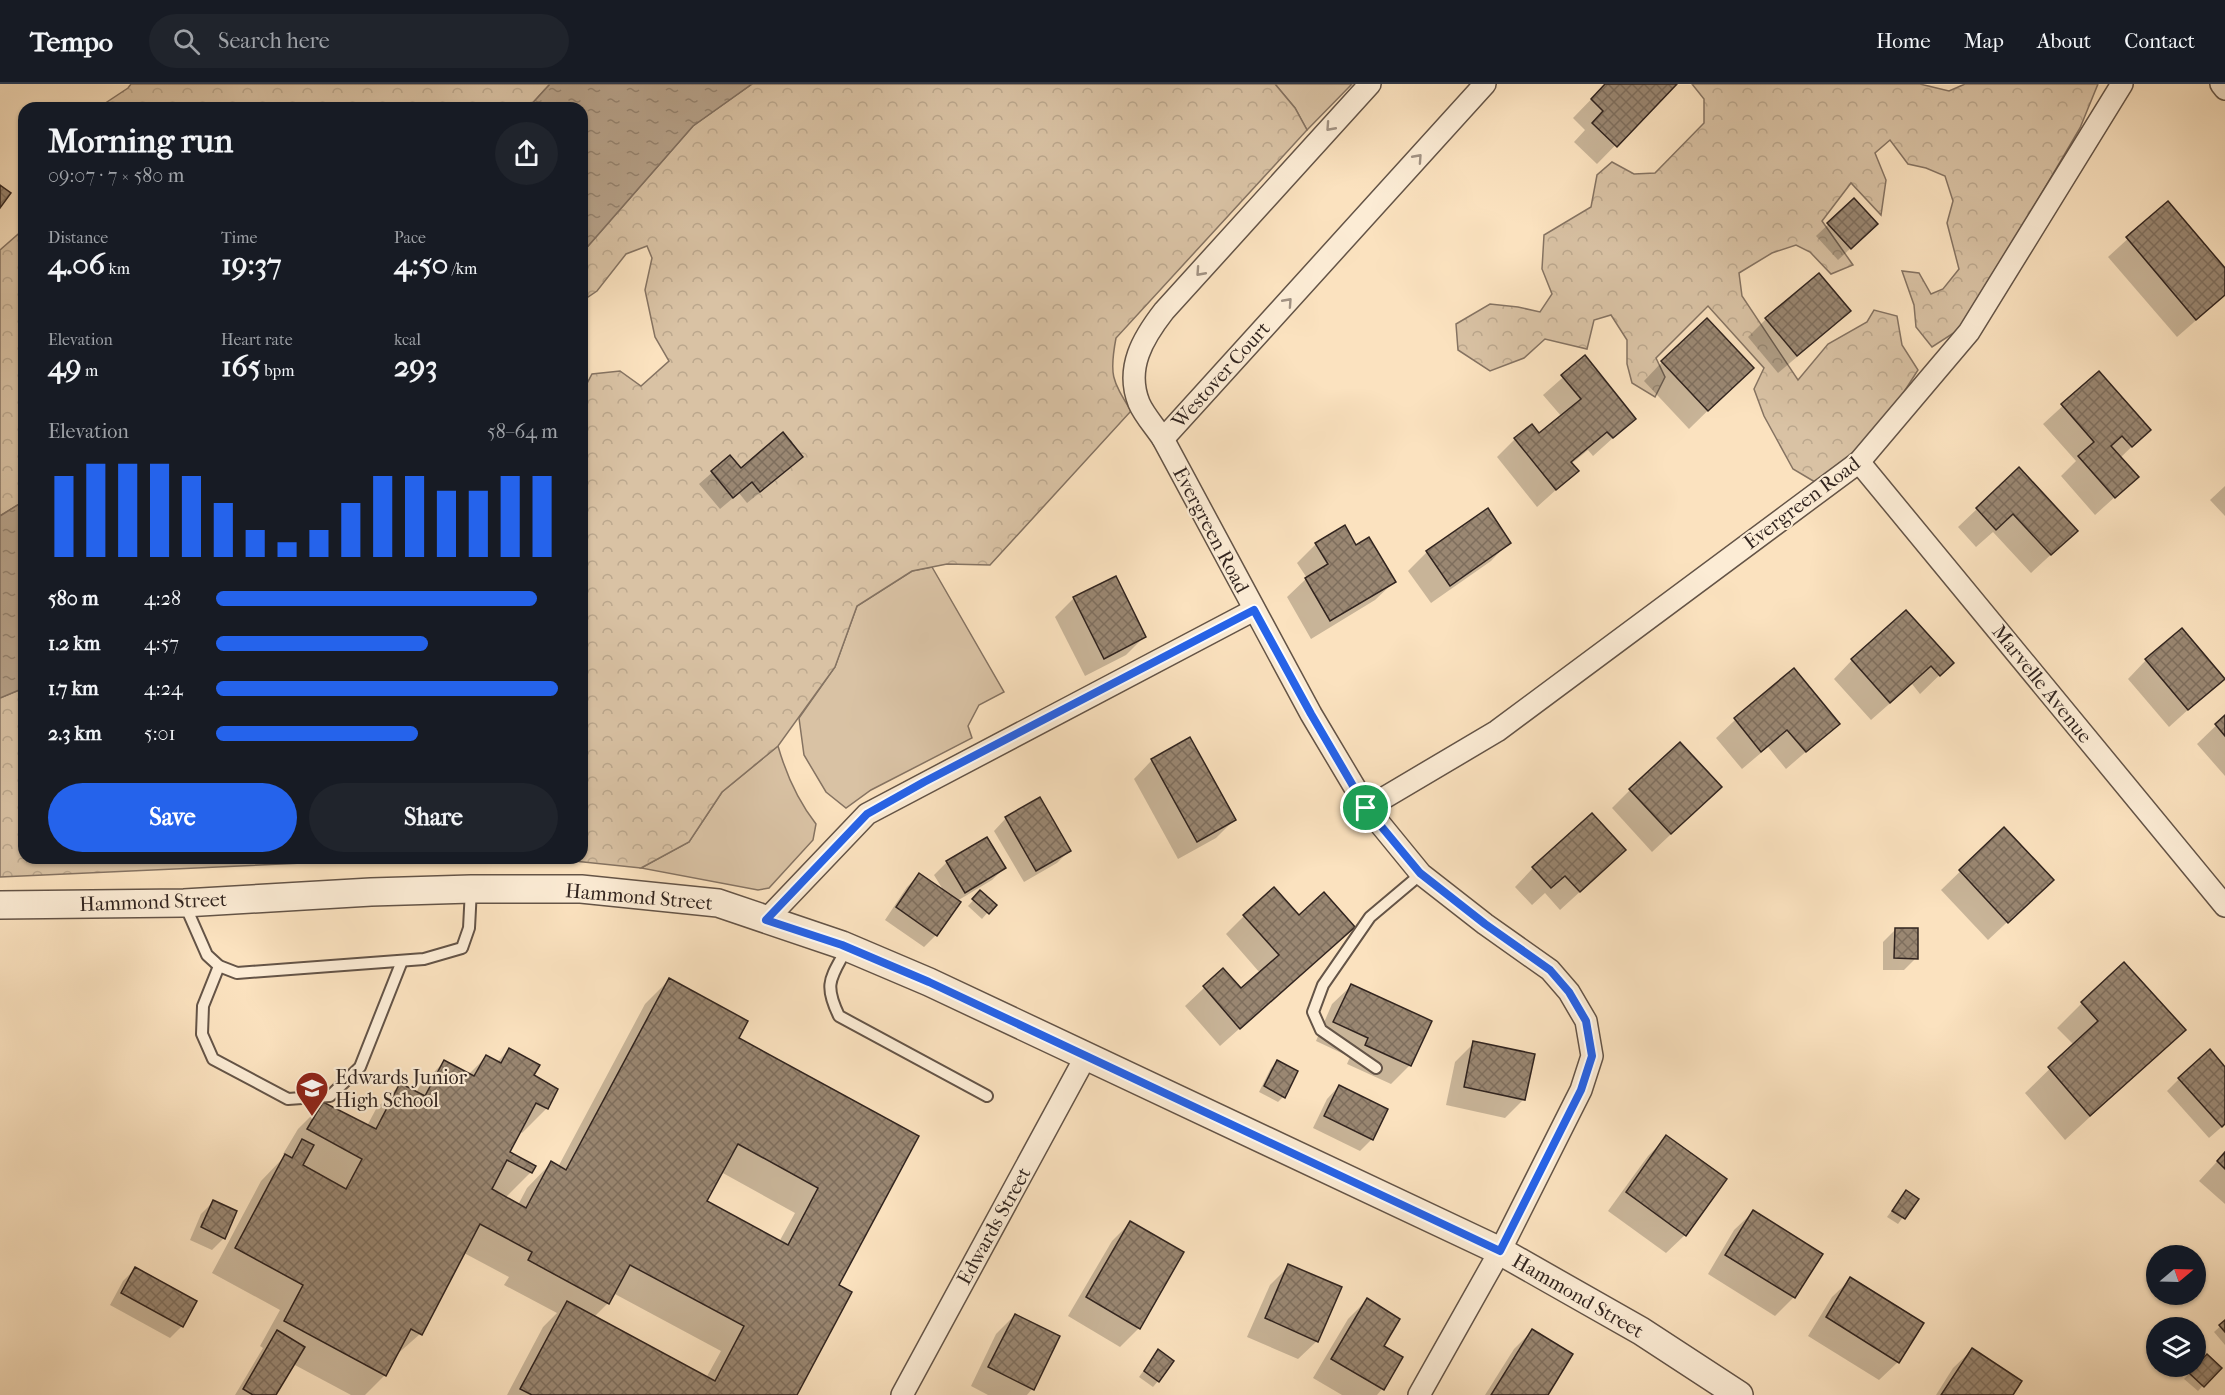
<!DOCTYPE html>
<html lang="en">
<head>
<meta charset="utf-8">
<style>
  body { margin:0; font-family:"IM FELL French Canon",serif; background:#20242c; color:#f1f3f6; height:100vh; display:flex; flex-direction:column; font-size:22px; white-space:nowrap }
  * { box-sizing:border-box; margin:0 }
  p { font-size:20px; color:#9ea1a6 }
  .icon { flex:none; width:33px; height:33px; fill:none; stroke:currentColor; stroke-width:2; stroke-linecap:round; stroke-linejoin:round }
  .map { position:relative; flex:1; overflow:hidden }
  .drawer { position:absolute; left:18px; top:18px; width:570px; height:762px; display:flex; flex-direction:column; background:#171b24; border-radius:18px; box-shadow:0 2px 4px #0004 }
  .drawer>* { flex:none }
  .needle { width:39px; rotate:71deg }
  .buttons { position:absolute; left:2146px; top:1161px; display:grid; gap:12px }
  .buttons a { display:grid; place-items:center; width:60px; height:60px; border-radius:50%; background:#171b24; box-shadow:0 2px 4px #0004; font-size:30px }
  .pin { position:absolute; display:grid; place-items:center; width:51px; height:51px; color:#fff; margin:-26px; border:3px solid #fff; border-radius:50%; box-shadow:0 2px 6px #0007 }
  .round { display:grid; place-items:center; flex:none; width:63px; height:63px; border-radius:32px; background:#20242c }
  .overview { display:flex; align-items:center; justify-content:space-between; height:102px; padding:0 30px }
  h1 { font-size:33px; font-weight:800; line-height:45px }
  .figures { display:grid; grid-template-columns:repeat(3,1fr); gap:9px; height:102px; padding:6px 30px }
  .figures div { display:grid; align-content:center }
  .figures b { font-size:30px; font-weight:800 }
  .figures small { font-size:16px; font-weight:400 }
  .figures p { font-size:16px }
  .chart { height:168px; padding:12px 30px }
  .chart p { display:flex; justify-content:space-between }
  .chart svg { width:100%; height:108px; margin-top:6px; stroke:#2563eb; stroke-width:6 }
  .action { display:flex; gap:12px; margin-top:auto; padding:12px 30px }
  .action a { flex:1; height:69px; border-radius:36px; background:#2563eb; color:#fff; font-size:24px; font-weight:800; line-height:69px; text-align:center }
  .action a+a { background:#20242c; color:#f1f3f6 }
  ul { padding:0 30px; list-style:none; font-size:20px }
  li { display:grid; grid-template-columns:96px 72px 1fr; align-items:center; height:45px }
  li i { height:15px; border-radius:8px; background:#2563eb }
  header { display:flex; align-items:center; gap:36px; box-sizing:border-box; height:84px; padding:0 30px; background:#171b24; border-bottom:2px solid #363941 }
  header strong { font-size:28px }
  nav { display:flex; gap:33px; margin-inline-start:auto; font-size:21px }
  .search { width:420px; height:54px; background:#20242c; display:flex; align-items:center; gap:15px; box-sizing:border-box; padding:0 21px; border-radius:33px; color:#9ea1a6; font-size:22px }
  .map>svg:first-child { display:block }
  .green { fill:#d9c2a4; stroke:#857362; stroke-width:1.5 }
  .forest { fill:url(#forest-crowns); stroke:#857362; stroke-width:1.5 }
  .water { fill:url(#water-ripples); stroke:#816f5f; stroke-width:1.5 }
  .shadow { fill:#0003; fill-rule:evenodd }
  .building { fill:url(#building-cross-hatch); stroke:#31241f; stroke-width:1.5; fill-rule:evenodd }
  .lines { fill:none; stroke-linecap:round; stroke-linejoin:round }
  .service-casing { stroke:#645447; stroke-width:14 }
  .minor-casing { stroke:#645447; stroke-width:24 }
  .tertiary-casing { stroke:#645447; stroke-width:30 }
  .service { stroke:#fcecd5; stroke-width:10 }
  .minor { stroke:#fcecd5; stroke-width:21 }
  .tertiary { stroke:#fcecd5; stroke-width:27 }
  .oneway { stroke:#a19283 }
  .route-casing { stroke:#fff; stroke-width:12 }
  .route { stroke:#2563eb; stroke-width:8 }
  .labels { text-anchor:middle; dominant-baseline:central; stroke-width:4.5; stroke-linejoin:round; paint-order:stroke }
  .street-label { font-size:20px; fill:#31241f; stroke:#fcecd5 }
  .poi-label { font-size:20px; fill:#31241f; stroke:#fcecd5; text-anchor:start }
</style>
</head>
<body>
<header>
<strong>Tempo</strong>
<div class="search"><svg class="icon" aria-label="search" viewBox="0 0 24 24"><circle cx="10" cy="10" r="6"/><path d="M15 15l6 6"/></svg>Search here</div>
<nav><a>Home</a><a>Map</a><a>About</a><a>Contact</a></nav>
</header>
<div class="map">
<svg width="2225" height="1311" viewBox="0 0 2225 1311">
  <defs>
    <pattern id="forest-crowns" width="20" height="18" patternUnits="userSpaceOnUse" patternTransform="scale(1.5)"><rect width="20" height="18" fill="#d9c2a4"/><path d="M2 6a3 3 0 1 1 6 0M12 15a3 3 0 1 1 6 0" fill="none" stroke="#bba78d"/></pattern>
    <pattern id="water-ripples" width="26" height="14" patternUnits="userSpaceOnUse" patternTransform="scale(1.5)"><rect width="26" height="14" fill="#b6a189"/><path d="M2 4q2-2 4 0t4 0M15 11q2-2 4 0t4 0" fill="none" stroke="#95836f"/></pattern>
    <pattern id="building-cross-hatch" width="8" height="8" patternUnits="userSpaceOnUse" patternTransform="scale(1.5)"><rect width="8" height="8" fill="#9a8772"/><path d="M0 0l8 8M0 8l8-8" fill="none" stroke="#7e6e5d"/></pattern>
  </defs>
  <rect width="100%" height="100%" fill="#fbe2bf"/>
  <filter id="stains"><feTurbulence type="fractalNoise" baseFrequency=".00333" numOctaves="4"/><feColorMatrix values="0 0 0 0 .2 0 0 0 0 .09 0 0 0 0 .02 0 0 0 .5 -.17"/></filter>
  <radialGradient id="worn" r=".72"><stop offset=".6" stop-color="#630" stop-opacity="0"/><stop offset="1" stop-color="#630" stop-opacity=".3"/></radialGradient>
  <g class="green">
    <path d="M1275 0H1352L1307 46 1295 24Z"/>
    <path d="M932 483 1004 608 979 621 968 642 972 654 871 706 846 724 826 708 804 671 799 634 835 583 857 522 912 487Z"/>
    <path d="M778 662C786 690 798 717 816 740L813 756 769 804 758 806 641 784 689 758 722 708Z"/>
  </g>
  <g class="forest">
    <path d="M131 0H550L528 24H98L128 4Z"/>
    <path d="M752 0H1275L1295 24 1307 46 1116 254C1109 291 1112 296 1131 327L990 481 947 480 912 487 857 522 835 583 778 662 722 708 689 758 641 784 545 774H582V309L592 290 620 287 641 302 669 277 655 253 645 206 652 174 647 162 626 170 597 207 582 217V169L693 42Z"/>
    <path d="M1692 0H1920L1949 7 1965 0H2098L2080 44 1963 243 1932 263 1916 243 1914 221 1902 187 1919 189 1931 210 1943 205 1959 185 1947 139 1953 117 1945 92 1926 84 1908 80 1890 56 1875 69 1886 96 1881 131 1851 99 1822 137 1853 181 1831 190 1810 168 1796 161 1772 169 1739 189 1742 212 1798 296 1828 260 1867 238 1874 226 1897 232 1902 261 1918 286 1893 325 1851 371 1815 398 1793 385 1764 332 1754 305 1764 284 1708 222 1656 274 1665 293 1655 313 1632 299 1627 280V256L1611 231 1594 236 1587 265 1545 255 1524 274 1490 287 1458 266 1456 240 1490 220 1518 223 1540 228 1552 210 1542 185 1544 151 1591 123 1597 91 1612 78 1634 90 1655 89 1704 39V15Z"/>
    <path d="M24 145V417L0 432V166Z"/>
    <path d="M24 604V774H411L0 793V614Z"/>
  </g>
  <g class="water">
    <path d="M550 0H752L693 42 582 169V24H528Z"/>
    <path d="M24 417V604L0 614V432Z"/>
  </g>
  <g class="shadow">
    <path d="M1606 0H1675L1597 80 1574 58 1585 46 1573 34Z"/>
    <path d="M1854 116 1864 152 1838 176 1816 152Z"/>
    <path d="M2167 119 2225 186V211L2177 253 2108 173Z"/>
    <path d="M1849 227 1830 245 1778 289 1748 253 1766 235Z"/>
    <path d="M1585 274 1634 335 1593 372 1588 366 1571 380 1577 387 1537 423 1497 373 1515 355 1539 352 1562 333 1543 311Z"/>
    <path d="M1662 278 1733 302 1689 345 1644 297Z"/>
    <path d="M2099 289 2149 346 2120 374 2137 393 2095 431 2061 392 2076 377 2043 340Z"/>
    <path d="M730 373 740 386 789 385 747 419 739 409 720 425 699 400Z"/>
    <path d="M2019 385 2057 465 2031 489 1993 448 1976 463 1958 443Z"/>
    <path d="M2225 402V432L2210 416Z"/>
    <path d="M1487 426 1509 458 1491 477 1431 519 1408 487 1427 468Z"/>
    <path d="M1316 460 1355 463 1394 498 1375 516 1311 555 1287 513 1307 494 1297 479Z"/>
    <path d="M1074 514 1144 553 1126 571 1085 592 1055 533Z"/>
    <path d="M1852 576 1952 579 1920 610 1912 600 1871 636 1834 595Z"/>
    <path d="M2146 576 2222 595 2169 643 2128 595Z"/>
    <path d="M1794 586 1838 640 1786 685 1768 663 1742 685 1716 654 1735 636Z"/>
    <path d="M2225 633V692L2197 660Z"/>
    <path d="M1152 676 1234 736 1216 754 1178 775 1134 695Z"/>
    <path d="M1630 706 1702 721 1652 768 1612 724Z"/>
    <path d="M1006 734 1069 767 1057 779 1024 798 994 747Z"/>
    <path d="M2004 745 2033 814 1988 856 1941 806Z"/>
    <path d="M986 755 1004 784 992 796 957 817 936 851 924 863 885 836 907 803 919 791 945 809 934 791 947 778Z"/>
    <path d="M1533 784 1605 785 1560 826 1545 809 1532 821 1515 803Z"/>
    <path d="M980 809 994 821 982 835 968 822Z"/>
    <path d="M1244 832 1299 833 1353 843 1220 962 1185 922 1223 886 1241 906 1260 889 1226 850Z"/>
    <path d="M1895 846 1916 874 1904 886H1883V858Z"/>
    <path d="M669 896 737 955 917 1052 837 1202 795 1311H507L543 1243 557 1229 504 1201 509 1193 464 1169 420 1250 394 1273 385 1291 365 1311H351L293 1280 275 1311H235L263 1264 260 1262 280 1226 212 1189 261 1097 286 1071 283 1070 298 1045 323 1020 367 1042 376 1025 400 1001 416 1009 419 1003 444 978 468 991 486 973 497 978 509 966 531 992 556 1006 547 1024 522 1049 519 1047 508 1069 534 1083 530 1089 505 1114 518 1121 527 1104 551 1079 558 1083 645 920ZM721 1088 795 1129 779 1158 705 1118ZM613 1209 721 1267 706 1294 594 1233 608 1219Z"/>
    <path d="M1351 902 1410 981 1391 1000 1347 980 1350 973 1316 957 1332 920Z"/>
    <path d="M2082 919 2184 946 2065 1056 2025 1009 2074 961 2057 944Z"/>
    <path d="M1474 959 1524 1015 1505 1034 1446 1021 1455 978Z"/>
    <path d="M1277 978 1283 1013 1278 1018 1259 1008 1271 984Z"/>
    <path d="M2225 985V1040L2209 1054 2167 1007 2179 995Z"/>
    <path d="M1339 1002 1372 1055 1360 1067 1313 1044 1327 1015Z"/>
    <path d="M1667 1053 1685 1151 1666 1169 1608 1127 1648 1072Z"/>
    <path d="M2225 1069V1120L2199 1097Z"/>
    <path d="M1906 1108 1916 1115 1898 1140 1887 1133Z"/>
    <path d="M213 1118 224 1154 212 1166 190 1156 201 1130Z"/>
    <path d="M1753 1128 1821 1170 1794 1213 1775 1232 1708 1190 1734 1146Z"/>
    <path d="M1130 1139 1139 1244 1120 1263 1068 1232 1112 1157Z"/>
    <path d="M1289 1182 1317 1257 1298 1275 1247 1253 1270 1201Z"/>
    <path d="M136 1184 182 1242 170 1254 110 1221 123 1197Z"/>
    <path d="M1851 1195 1898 1278 1879 1296 1808 1252 1832 1213Z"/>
    <path d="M1367 1216 1382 1263 1401 1274 1382 1305 1377 1311H1342L1313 1294 1348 1235Z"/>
    <path d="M1015 1231 1058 1253 1032 1305 1027 1311H988L971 1302 996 1250Z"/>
    <path d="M2225 1238V1261L2214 1248Z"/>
    <path d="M1532 1247 1546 1311H1485L1514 1265Z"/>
    <path d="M1972 1266 2011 1311H1936L1953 1284Z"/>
    <path d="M1158 1267V1297L1153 1303 1139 1293Z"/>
    <path d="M2207 1272 2219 1284 2198 1307 2184 1295Z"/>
  </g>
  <g class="building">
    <path d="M1605 0H1677L1617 63 1592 39 1603 27 1591 15Z"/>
    <path d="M0 101 11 109 0 124Z"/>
    <path d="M1854 114 1878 140 1851 165 1827 139Z"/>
    <path d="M2168 117 2225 184V211L2196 236 2126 153Z"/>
    <path d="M1819 189 1851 227 1797 272 1765 234Z"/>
    <path d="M1707 234 1754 284 1708 327 1661 277Z"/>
    <path d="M1585 271 1636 335 1613 354 1607 348 1571 378 1579 387 1556 406 1514 354 1532 340 1539 349 1581 315 1561 291Z"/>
    <path d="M2099 287 2151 346 2132 363 2122 352 2111 362 2139 393 2115 414 2078 372 2094 358 2061 320Z"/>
    <path d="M783 348 803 373 760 408 752 398 733 414 711 387 730 371 741 384Z"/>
    <path d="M2019 383 2078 447 2051 471 2013 430 1996 446 1976 424Z"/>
    <path d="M1488 424 1511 459 1450 502 1426 467Z"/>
    <path d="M1345 441 1356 461 1369 453 1396 498 1330 537 1305 494 1328 480 1315 459Z"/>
    <path d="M1116 492 1146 553 1104 575 1073 513Z"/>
    <path d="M1906 526 1954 579 1940 592 1931 582 1890 619 1851 575Z"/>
    <path d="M2182 544 2225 595 2188 626 2145 575Z"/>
    <path d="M1794 584 1840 640 1806 668 1787 646 1761 668 1734 634Z"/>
    <path d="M2225 631V652L2215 640Z"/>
    <path d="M1190 653 1236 736 1197 758 1151 675Z"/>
    <path d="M1680 658 1722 703 1671 750 1629 705Z"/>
    <path d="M1040 713 1071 767 1036 787 1005 733Z"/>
    <path d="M1592 729 1626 766 1580 808 1565 792 1551 804 1532 783Z"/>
    <path d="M2004 743 2054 796 2008 839 1959 786Z"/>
    <path d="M987 753 1006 784 965 809 946 777Z"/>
    <path d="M919 789 961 818 937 852 896 823Z"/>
    <path d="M1274 803 1299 831 1324 808 1355 843 1240 945 1203 902 1223 884 1241 904 1279 871 1243 831Z"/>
    <path d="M980 806 997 821 989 830 972 815Z"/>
    <path d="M1895 844H1918V875L1894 874Z"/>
    <path d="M2124 878 2186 946 2090 1032 2048 983 2098 937 2081 918Z"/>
    <path d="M669 894 748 937 739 954 919 1052 839 1201 852 1208 797 1311H532L520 1305 567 1217 715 1297 744 1242 630 1181 609 1220 528 1176 532 1168 480 1140 422 1251 411 1245 386 1292 284 1237 303 1201 235 1164 285 1070 292 1074 302 1055 314 1061 303 1081 346 1105 362 1075 307 1045 323 1018 376 1045 400 999 425 1012 444 976 474 992 486 971 501 979 509 964 540 981 534 991 558 1005 548 1025 536 1019 510 1068 536 1082 532 1089 507 1076 492 1105 526 1124 551 1077 566 1086ZM738 1060 818 1104 788 1161 707 1117Z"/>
    <path d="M1351 900 1432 937 1411 982 1365 961 1368 954 1333 938Z"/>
    <path d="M1473 957 1535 970 1525 1016 1464 1003Z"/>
    <path d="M2210 965 2225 983V1040L2222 1043 2178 994Z"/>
    <path d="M1277 976 1298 987 1285 1014 1264 1002Z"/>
    <path d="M1339 1001 1388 1025 1373 1056 1324 1032Z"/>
    <path d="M1666 1051 1727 1095 1686 1152 1626 1108Z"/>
    <path d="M2225 1068V1085L2217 1077Z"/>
    <path d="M1906 1106 1919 1115 1905 1135 1892 1127Z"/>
    <path d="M213 1116 237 1127 225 1155 201 1143Z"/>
    <path d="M1753 1126 1823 1170 1795 1214 1725 1171Z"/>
    <path d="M1130 1137 1184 1168 1140 1245 1086 1213Z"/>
    <path d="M1288 1180 1342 1203 1318 1258 1265 1234Z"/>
    <path d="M135 1183 197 1217 183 1243 121 1209Z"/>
    <path d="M1850 1193 1924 1239 1899 1279 1826 1233Z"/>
    <path d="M1367 1214 1400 1235 1384 1262 1403 1273 1384 1306 1331 1275Z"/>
    <path d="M1015 1230 1060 1252 1034 1306 988 1283Z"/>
    <path d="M2225 1236V1248L2219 1241Z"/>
    <path d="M1532 1245 1573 1270 1548 1311H1491Z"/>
    <path d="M277 1246 305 1263 276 1311H253L243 1305Z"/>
    <path d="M1972 1264 2022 1297 2013 1311H1941Z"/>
    <path d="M1158 1265 1174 1277 1159 1298 1144 1287Z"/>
    <path d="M2207 1270 2222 1284 2204 1303 2189 1289Z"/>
  </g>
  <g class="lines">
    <defs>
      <g id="service">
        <path d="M185 821 207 871 219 882 237 889 424 875 462 864 469 844 471 805"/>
        <path d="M847 864C831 894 823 899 839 932L987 1012"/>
        <path d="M219 882 203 922 202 950 213 975 288 1015 330 1012 360 983 402 877"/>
        <path d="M1376 984 1321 946 1313 928 1323 901 1370 833 1421 790"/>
      </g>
      <g id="minor">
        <path d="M1370 0 1164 227C1143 254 1125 284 1139 319 1144 331 1156 344 1163 355L1311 630 1367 724 1421 790 1485 840 1550 886 1569 908 1586 937 1592 972 1581 1006 1500 1167 1419 1311"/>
        <path d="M2221 0 2225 5"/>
        <path d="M1163 355 1485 0"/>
        <path d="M1859 378 2225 822"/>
        <path d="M1367 724 1497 647 1859 378 1969 248 2122 0"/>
        <path d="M766 836 867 730 1254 526"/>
        <path d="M902 1311 1086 972"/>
      </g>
      <path id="tertiary" d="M0 821 184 819 371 808 471 805H581L718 819 842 861 929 898 1500 1167 1641 1247 1739 1311"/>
    </defs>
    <use href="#service" class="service-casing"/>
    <use href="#minor" class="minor-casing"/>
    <use href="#tertiary" class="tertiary-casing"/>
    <use href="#service" class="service"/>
    <use href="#minor" class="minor"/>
    <use href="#tertiary" class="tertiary"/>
  </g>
  <defs><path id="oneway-chevron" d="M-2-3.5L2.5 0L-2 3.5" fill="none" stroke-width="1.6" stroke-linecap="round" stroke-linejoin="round" transform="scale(1.5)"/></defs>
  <g class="oneway">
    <use href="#oneway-chevron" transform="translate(1330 43) rotate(132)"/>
    <use href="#oneway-chevron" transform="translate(1418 74) rotate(-48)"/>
    <use href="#oneway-chevron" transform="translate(1200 188) rotate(132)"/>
    <use href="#oneway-chevron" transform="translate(1288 218) rotate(-48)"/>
  </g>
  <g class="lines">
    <defs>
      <path id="route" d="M1254 526 1311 630 1366 724 1420 789 1485 840 1550 886 1569 908 1586 937 1592 972 1581 1006 1500 1167 929 898 842 861 766 836 867 730 924 698Z"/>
    </defs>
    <use href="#route" class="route-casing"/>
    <use href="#route" class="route"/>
  </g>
  <defs>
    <symbol id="school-pin" viewBox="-11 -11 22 30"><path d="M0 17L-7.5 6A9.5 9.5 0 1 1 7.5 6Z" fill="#8f2418" stroke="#fcecd5"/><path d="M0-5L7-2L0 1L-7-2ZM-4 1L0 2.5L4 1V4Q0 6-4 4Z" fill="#fff"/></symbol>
  </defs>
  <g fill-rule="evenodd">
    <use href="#school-pin" x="293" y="985" width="38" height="52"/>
  </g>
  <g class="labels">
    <g class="street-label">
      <text transform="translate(1221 291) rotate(-48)">Westover Court</text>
      <text transform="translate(1802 419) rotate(-37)">Evergreen Road</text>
      <text transform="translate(1211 446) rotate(62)">Evergreen Road</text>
      <text transform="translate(2042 600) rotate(51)">Marvelle Avenue</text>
      <text transform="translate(639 813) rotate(5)">Hammond Street</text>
      <text transform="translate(153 818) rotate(-2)">Hammond Street</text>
      <text transform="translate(994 1142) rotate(-61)">Edwards Street</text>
      <text transform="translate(1578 1212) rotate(30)">Hammond Street</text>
    </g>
    <g class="poi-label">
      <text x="335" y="993">Edwards Junior<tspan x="335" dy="23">High School</tspan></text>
    </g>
  </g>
  <rect width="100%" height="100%" filter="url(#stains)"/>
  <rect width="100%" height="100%" fill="url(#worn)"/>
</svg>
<div class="buttons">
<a><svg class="needle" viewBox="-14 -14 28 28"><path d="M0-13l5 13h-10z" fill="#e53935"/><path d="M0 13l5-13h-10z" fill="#9ea1a6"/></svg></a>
<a><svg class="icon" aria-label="layers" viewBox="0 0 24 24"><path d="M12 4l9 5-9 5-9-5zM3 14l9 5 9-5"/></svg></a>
</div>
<div class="pin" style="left:1366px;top:724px;background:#1e9e55"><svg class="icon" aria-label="arrive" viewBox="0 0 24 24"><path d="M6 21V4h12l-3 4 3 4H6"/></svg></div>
<section class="drawer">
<div class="overview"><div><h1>Morning run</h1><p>09:07 · 7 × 580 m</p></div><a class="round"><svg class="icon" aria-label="share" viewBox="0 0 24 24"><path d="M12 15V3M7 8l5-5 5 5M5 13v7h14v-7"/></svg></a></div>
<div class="figures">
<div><p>Distance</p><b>4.06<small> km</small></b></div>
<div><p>Time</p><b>19:37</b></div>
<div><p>Pace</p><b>4:50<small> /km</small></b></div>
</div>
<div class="figures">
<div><p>Elevation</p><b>49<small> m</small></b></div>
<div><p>Heart rate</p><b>165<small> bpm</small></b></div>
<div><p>kcal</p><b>293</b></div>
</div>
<div class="chart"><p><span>Elevation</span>58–64 m</p>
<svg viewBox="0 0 160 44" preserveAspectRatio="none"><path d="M5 44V11M15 44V6M25 44V6M35 44V6M45 44V11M55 44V22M65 44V33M75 44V38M85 44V33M95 44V22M105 44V11M115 44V11M125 44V17M135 44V17M145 44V11M155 44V11"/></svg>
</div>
<ul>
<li><b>580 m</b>4:28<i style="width:94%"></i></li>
<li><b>1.2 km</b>4:57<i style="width:62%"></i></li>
<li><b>1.7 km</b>4:24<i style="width:100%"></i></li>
<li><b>2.3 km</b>5:01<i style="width:59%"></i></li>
</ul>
<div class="action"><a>Save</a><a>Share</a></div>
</section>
</div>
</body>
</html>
